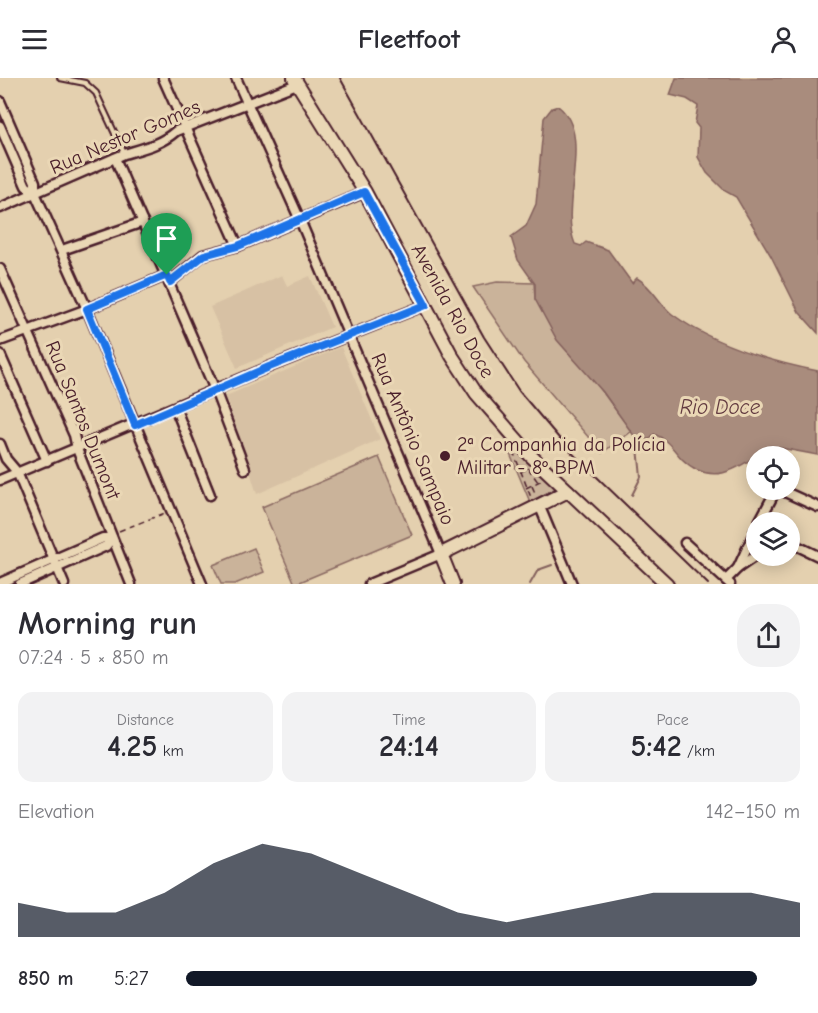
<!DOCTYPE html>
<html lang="en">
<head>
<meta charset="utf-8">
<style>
  body { margin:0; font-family:"Comic Neue",sans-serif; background:#f2f2f3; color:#2b2b33; height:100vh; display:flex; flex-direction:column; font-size:22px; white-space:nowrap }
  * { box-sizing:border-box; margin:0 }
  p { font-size:20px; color:#7c7c81 }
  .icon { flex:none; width:33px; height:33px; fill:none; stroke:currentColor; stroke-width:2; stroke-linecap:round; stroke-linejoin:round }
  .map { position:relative; height:506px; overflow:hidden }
  .details { display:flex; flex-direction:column; background:#fff; flex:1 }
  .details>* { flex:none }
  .buttons { position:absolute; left:746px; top:368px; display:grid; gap:12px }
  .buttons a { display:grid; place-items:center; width:54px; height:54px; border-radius:50%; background:#fff; box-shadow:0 3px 15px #0003; font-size:30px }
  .pin { position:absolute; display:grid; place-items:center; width:51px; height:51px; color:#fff; margin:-62px -26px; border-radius:50% 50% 50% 0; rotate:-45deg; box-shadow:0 0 6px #0007 }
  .pin .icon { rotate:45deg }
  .round { display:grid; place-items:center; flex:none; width:63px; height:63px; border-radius:24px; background:#f2f2f3 }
  .summary { display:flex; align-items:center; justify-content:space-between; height:102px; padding:0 18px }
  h1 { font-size:33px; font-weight:700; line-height:45px }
  .metrics { display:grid; grid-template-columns:repeat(3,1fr); gap:9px; height:102px; padding:6px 18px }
  .metrics div { display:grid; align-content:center; border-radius:15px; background:#f2f2f3; text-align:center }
  .metrics b { font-size:30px; font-weight:700 }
  .metrics small { font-size:16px; font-weight:400 }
  .metrics p { font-size:16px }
  .chart { height:168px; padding:12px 18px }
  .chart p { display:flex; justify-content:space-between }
  .chart svg { width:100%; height:108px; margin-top:6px; fill:#111827; opacity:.7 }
  ul { padding:0 18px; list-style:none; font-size:20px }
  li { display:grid; grid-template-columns:96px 72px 1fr; align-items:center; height:45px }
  li i { height:15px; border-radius:8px; background:#111827 }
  header { display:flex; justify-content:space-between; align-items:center; height:78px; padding:0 18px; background:#fff; font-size:27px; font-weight:700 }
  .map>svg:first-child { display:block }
  .built { fill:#d7c1a4 }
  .green { fill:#cab39a; stroke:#8a6962; stroke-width:1.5 }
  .water { fill:#a98c7d; stroke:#83605c; stroke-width:1.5 }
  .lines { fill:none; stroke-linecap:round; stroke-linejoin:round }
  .stream { stroke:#83605c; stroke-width:2 }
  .lane-casing { stroke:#4a1f2b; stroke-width:8 }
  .street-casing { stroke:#4a1f2b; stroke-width:13 }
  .secondary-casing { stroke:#4a1f2b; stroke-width:16 }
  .path { stroke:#4a1f2b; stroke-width:1.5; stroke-dasharray:6 4.5; stroke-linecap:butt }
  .lane { stroke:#ead7b5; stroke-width:4 }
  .street { stroke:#ead7b5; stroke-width:8 }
  .secondary { stroke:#ead7b5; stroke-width:12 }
  .rail { stroke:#4a1f2b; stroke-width:2 }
  .route-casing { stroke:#fff; stroke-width:12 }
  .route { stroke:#1a73e8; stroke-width:8 }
  .poi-dot { fill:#4a1f2b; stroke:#ead7b5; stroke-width:2 }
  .labels { text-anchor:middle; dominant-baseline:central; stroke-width:6; stroke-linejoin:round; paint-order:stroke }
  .street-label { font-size:20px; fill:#4a1f2b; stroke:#ead7b5 }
  .poi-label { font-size:20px; fill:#4a1f2b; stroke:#ead7b5; text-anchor:start }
  .water-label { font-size:21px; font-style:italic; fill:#623a40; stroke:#ead7b5 }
</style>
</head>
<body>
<header><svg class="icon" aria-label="menu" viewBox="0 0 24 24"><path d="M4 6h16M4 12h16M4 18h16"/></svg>Fleetfoot<svg class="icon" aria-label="person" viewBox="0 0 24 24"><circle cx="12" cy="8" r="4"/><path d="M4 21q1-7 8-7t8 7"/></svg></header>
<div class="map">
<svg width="818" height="506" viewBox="0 0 818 506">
  <rect width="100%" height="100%" fill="#e4d0af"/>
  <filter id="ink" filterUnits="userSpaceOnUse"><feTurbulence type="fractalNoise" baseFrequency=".0167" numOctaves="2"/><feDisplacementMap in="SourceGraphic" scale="12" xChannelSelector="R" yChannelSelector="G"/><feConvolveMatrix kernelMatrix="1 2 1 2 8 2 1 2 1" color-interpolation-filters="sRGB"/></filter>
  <g filter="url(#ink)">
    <g class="built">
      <path d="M282 197 287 208 310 198 332 249 237 290 210 229Z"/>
      <path d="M341 269 380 361 257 416 226 318Z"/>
    </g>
    <g class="green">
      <path d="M497 204 534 205 535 221 631 353 602 375 524 284 473 209Z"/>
      <path d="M509 361 556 410 530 424 505 364Z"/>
      <path d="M379 379 412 457 295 506 262 429Z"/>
      <path d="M254 470 264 494 235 506H221L213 487Z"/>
    </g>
    <g class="water">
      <path d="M676 0H818V255L799 234 771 178 736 119 725 113 707 95 698 79 699 50 695 45 698 28 687 21 670 17Z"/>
      <path d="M558 28C595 57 558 127 575 166L581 168 586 164 608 172 632 205 637 200C653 209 659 226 672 236 714 267 768 283 818 293V377L770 368C741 388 714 412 682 381 673 371 667 361 654 356L649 361 637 362 603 314 557 262 535 221V206L518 182 511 159 526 148 536 126 544 40 552 30Z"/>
    </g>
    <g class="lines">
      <g class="stream">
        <path d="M632 417 641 399 637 360"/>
        <path d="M530 506 538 492 552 487"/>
      </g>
      <defs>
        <path id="lane" d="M60 0 85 5 96 15 124 75"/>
        <g id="street">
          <path d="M163 0 238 168"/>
          <path d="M236 0 300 142 441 476 369 506"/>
          <path d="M0 23 35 104V115L87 231 202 506"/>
          <path d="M0 48 26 108 35 115"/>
          <path d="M115 80 215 312 245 391"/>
          <path d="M0 130 124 76C144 70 160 67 176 53L297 6"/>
          <path d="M62 172 143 144"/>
          <path d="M0 191 74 357 77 371 131 506"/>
          <path d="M170 204 203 177 238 168 365 114"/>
          <path d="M0 263 87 231 167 197"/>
          <path d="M0 276 47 383"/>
          <path d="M175 329 210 417"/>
          <path d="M0 366 6 381 17 394 64 506"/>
          <path d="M0 402 269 289 426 227"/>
          <path d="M540 429 572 506"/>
          <path d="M759 444 775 414 783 413 818 429"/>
          <path d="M789 464 818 478"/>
          <path d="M685 465 730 506"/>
          <path d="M738 490 757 477"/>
          <path d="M726 502 738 490 756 451"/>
          <path d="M0 505 103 460H112"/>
          <path d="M20 506 106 468 112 460"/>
        </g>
        <g id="secondary">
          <path d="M294 0 365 114 452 278 476 315 531 378 667 506"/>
          <path d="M453 506 441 476 568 413"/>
        </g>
      </defs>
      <use href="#lane" class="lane-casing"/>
      <use href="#street" class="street-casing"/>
      <use href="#secondary" class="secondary-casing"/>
      <g class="path">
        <path d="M513 373 532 422"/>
        <path d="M528 390 538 404"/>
        <path d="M520 394 529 390"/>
        <path d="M532 408 536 417"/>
        <path d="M526 410 544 401"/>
        <path d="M119 453 165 435"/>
      </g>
      <use href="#lane" class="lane"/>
      <use href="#street" class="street"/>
      <use href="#secondary" class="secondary"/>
      <path class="rail" d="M340 0 484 259 519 313 570 373 708 506"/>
    </g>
  </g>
  <g class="lines" filter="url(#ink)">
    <defs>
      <path id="route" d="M364 114 426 227 269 289 135 347 87 231 167 197 170 204 204 177 238 168Z"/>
    </defs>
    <use href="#route" class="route-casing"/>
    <use href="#route" class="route"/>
  </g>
  <circle class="poi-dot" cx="445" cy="378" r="6"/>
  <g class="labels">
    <g class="street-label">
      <text transform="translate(125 59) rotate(-23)">Rua Nestor Gomes</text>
      <text transform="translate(453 233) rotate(61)">Avenida Rio Doce</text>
      <text transform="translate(83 342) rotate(68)">Rua Santos Dumont</text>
      <text transform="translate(413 361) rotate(67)">Rua Antônio Sampaio</text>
    </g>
    <g class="poi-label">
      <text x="457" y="366">2ª Companhia da Polícia<tspan x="457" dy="23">Militar - 8º BPM</tspan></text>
    </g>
    <g class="water-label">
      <text x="720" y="329">Rio Doce</text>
    </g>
  </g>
</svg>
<div class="buttons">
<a><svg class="icon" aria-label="locate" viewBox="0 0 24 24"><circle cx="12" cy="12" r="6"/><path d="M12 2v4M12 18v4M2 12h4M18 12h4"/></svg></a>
<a><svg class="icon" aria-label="layers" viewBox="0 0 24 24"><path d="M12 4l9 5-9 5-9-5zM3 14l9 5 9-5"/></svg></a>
</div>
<div class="pin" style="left:167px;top:197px;background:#1e9e55"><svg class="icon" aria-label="arrive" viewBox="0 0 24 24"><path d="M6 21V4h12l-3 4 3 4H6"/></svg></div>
</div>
<section class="details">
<div class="summary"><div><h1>Morning run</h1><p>07:24 · 5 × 850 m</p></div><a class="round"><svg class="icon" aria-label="share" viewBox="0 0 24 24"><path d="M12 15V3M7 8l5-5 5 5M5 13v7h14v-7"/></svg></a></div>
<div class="metrics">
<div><p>Distance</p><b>4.25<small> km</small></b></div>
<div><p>Time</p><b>24:14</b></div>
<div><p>Pace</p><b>5:42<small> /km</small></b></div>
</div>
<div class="chart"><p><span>Elevation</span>142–150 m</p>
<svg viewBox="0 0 160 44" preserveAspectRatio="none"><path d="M0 44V30L10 34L20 34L30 26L40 14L50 6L60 10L70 18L80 26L90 34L100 38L110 34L120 30L130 26L140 26L150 26L160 30V44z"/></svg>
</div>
<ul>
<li><b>850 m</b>5:27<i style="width:93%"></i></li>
</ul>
</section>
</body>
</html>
